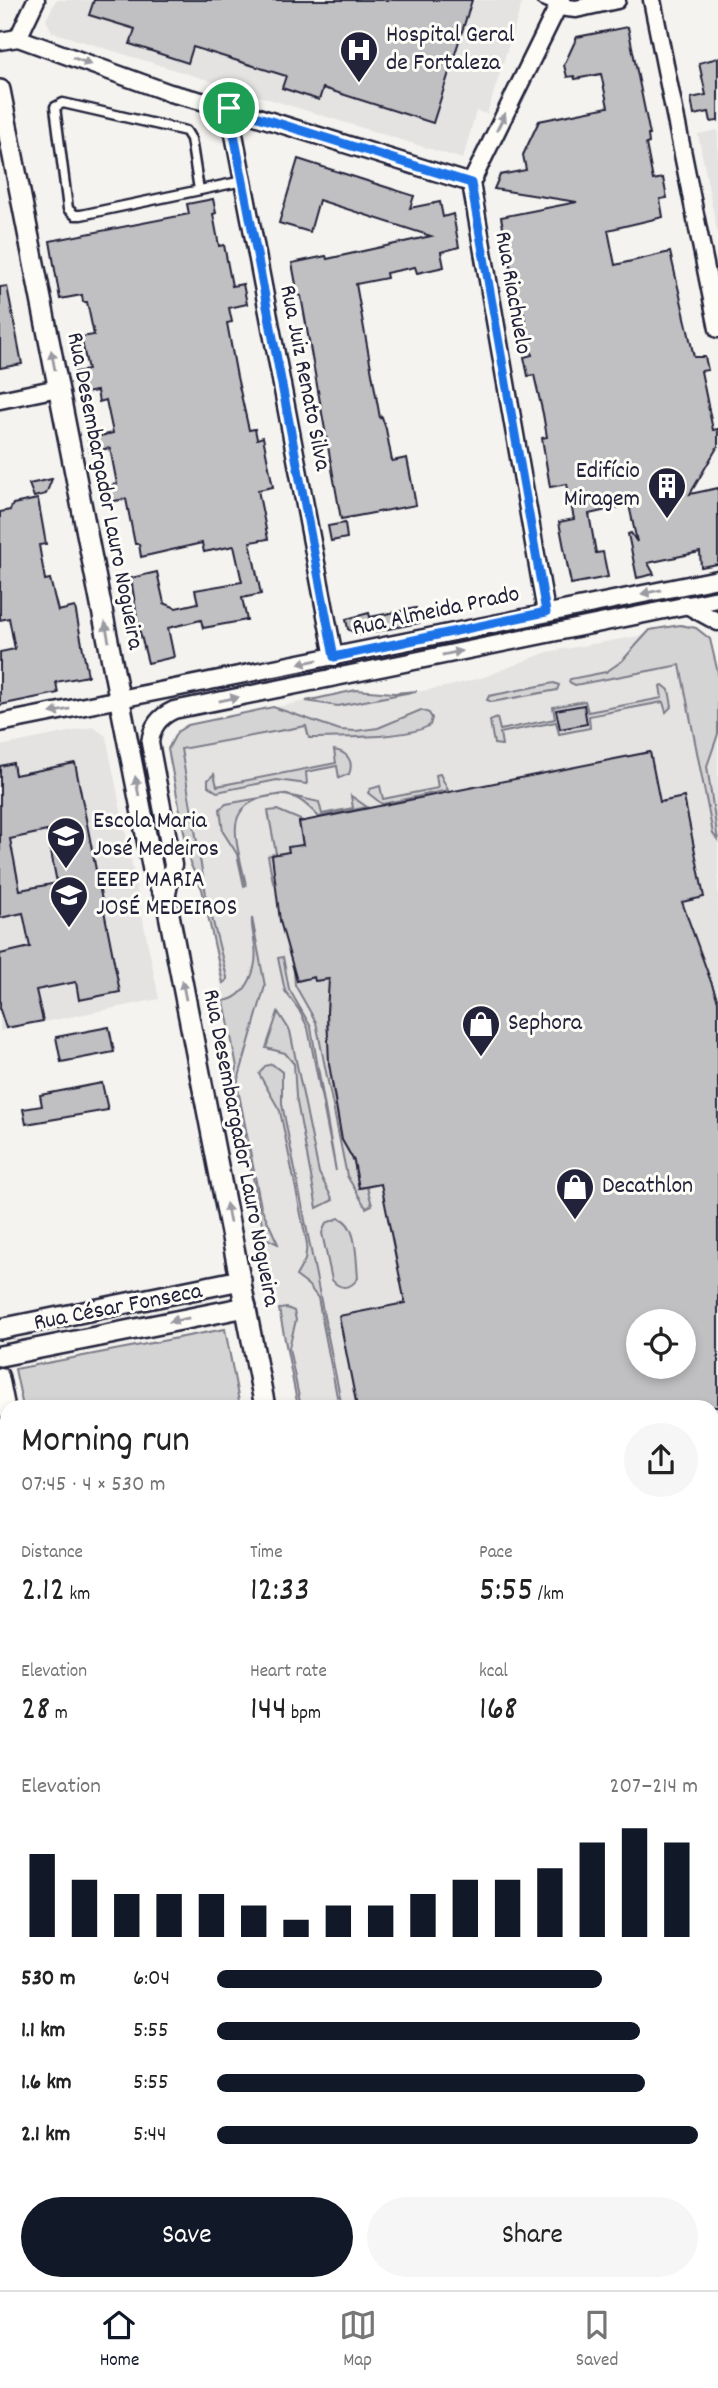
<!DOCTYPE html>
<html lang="en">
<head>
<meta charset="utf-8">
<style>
  body { margin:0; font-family:Dekko,sans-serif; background:#f6f6f6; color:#222; height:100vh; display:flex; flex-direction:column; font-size:26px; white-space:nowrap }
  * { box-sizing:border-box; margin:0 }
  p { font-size:23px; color:#767676 }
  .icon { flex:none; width:38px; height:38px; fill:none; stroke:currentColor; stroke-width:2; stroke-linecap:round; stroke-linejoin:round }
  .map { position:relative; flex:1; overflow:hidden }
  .drawer { position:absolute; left:0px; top:1400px; width:719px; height:891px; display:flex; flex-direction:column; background:#fff; border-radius:21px 21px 0 0; box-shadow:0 4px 10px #0003 }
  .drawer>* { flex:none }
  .tools { position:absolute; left:626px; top:1309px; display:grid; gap:14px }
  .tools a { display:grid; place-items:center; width:70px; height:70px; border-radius:50%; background:#fff; box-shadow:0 4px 10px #0003; font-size:35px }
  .pin { position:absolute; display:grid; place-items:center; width:60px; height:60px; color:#fff; margin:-30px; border:4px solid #fff; border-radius:50%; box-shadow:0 2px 7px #0007 }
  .round { display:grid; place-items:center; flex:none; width:74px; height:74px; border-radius:37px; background:#f6f6f6 }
  .head { display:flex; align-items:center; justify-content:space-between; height:119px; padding:0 21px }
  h1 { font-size:38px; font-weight:600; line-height:52px }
  .stats { display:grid; grid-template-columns:repeat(3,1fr); gap:10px; height:119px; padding:7px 21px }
  .stats div { display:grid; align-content:center }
  .stats b { font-size:35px; font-weight:600 }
  .stats small { font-size:19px; font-weight:400 }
  .stats p { font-size:19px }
  .chart { height:196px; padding:14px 21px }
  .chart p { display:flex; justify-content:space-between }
  .chart svg { width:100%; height:126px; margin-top:7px; stroke:#111827; stroke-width:6 }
  .button { display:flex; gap:14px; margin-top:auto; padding:14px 21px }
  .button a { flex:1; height:80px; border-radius:42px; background:#111827; color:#fff; font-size:28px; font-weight:600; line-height:80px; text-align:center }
  .button a+a { background:#f6f6f6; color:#222 }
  ul { padding:0 21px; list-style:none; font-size:23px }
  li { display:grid; grid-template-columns:112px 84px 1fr; align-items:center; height:52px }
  li i { height:18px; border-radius:9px; background:#111827 }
  .tabs { display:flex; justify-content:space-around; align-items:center; height:98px; border-top:2px solid #e0e0e0; background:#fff; font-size:19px; color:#767676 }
  .tabs a { display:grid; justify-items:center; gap:4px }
  .tabs .selected { color:#111827 }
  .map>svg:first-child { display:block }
  .built { fill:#e4e3e2; fill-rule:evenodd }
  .green { fill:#d5d4d5; stroke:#7c7b88; stroke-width:2 }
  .building { fill:#c0bfc2; stroke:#22223b; stroke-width:2; fill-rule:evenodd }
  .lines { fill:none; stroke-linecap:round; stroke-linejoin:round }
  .service-casing { stroke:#22223b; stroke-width:13 }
  .minor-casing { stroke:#22223b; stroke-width:21 }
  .tertiary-casing { stroke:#22223b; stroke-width:24 }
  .service { stroke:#fdfcf7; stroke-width:8 }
  .minor { stroke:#fdfcf7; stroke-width:16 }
  .tertiary { stroke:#fdfcf7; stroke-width:19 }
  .oneway { fill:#9a9aa2 }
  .route-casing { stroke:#fff; stroke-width:14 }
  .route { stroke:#1a73e8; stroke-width:9 }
  .labels { text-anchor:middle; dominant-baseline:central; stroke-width:6; stroke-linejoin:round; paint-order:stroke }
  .poi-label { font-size:24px; fill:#22223b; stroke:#fdfcf7; text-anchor:start }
  .street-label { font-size:24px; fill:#22223b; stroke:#fdfcf7 }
</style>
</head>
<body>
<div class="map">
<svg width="718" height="2290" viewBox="0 0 718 2290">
  <rect width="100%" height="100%" fill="#f4f3ef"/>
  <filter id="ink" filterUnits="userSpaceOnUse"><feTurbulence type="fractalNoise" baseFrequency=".0143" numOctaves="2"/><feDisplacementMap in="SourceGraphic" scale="14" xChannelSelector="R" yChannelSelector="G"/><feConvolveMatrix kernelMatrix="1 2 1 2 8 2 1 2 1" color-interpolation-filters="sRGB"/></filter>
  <g filter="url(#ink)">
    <g class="built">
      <path d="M56 0H523L487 114 476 111 463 159 52 32 46 20Z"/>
      <path d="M718 130V236L698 134Z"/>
      <path d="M690 627 703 631 710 639 718 673V2257L712 2262V1407H298L234 1084 237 1067 224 1001 202 889 190 863 168 749 177 732 188 725 306 701 338 706 449 686 484 677 547 652ZM639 1321H684V1367H639Z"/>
      <path d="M93 727 106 736 159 999 0 1031V746Z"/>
    </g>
    <g class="green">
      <path d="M680 625 696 628 710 639 718 673V734L707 766 718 840 713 834 680 665 575 685 569 682 570 679 606 672 622 661 650 630Z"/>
      <path d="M554 683 559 685 557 690 492 702 487 700 489 696Z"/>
      <path d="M663 685 669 690 672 706 666 712 663 702 589 716 590 728 559 734 556 722 500 733 502 745 494 744 490 721 497 718 500 730 555 719 553 707 585 701 588 712 662 698 660 686Z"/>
      <path d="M356 690 394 693 417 691 338 706 306 701Z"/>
      <path d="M273 707 340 730 356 731 378 728 421 710 429 713 432 718 430 725C409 739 336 737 309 738L306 726 181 749 206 894 227 977V980L223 983 202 889 190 863 168 749 177 732 188 725Z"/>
      <path d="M334 750C348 752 354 762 349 774L339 778 337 766 306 772 307 784 277 780 217 792 208 786V780L214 774 217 786 336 763Z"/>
      <path d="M440 774 448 790 382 804 368 793 370 789 380 786 383 799 438 788 436 775Z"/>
      <path d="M283 794 319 802 322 814 353 808 351 796 367 807 319 817C313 811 306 803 298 799 279 789 243 798 237 820 232 835 243 869 246 885L244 886 237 854 223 832 220 809 226 804Z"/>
      <path d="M277 810 303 821 299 822 303 845 289 847V852L272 855 276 877 273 882 268 856 276 853 268 811Z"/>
      <path d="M252 918 265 986 237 1084 261 1207 278 1244 265 1238 234 1084 237 1067 224 1001C248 997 258 968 255 946 254 937 251 926 252 918Z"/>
      <path d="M283 957 289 989 311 1027 336 1171 308 1028 299 1010 285 991 278 958Z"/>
      <path d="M293 959 297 981 314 977 316 981 331 979 333 993 328 994 327 1022 333 1090 342 1140 354 1161 359 1188 367 1187 372 1205 366 1208 347 1176 316 1022 295 985Z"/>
      <path d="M278 1012 290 1031 319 1173 333 1200 317 1208 296 1097 294 1064 285 1053 266 1048Z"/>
      <path d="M272 1064 282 1072V1104L342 1407H339L318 1298 308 1285 296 1276 305 1260 307 1244 280 1111 259 1074 265 1066Z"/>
      <path d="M339 1218C358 1224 356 1261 358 1278 351 1289 340 1290 332 1280L322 1233 326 1223Z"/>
      <path d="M287 1308 294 1311 296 1320 289 1348 301 1407H298L279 1309Z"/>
      <path d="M225 1329 240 1407H23L15 1369Z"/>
      <path d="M7 1958V2284H158L159 2290H0V1959Z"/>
      <path d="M472 2284H687L680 2290H472Z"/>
    </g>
    <g class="building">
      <path d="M94 0H472L433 123 323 88 319 100 282 88 286 76 193 47 188 63 130 44 135 29 89 15Z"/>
      <path d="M628 27 650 135H648L649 143 646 144 653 180 663 178 667 198 660 199 663 217 608 230 615 265 670 252 694 357H705L708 370 701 371 713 430 718 429V446L690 494 718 488V564L701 567 700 552 648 563 654 574 637 578 628 534 631 533 637 542 629 505 589 514 596 553 603 552 608 577 571 584 559 522 574 519 567 484 550 487 542 438 547 437 543 414 534 375 528 376 524 357 532 355 523 310 519 311 501 217 577 202 494 189 500 175 526 170 523 155 539 121 608 107 601 74 575 79 574 76 567 77 564 65 577 37Z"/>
      <path d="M718 58V121L711 122 709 112 694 115 691 98 706 95 699 63Z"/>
      <path d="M298 159 414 196 410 208 440 202 443 217 453 214 459 247 441 252 444 267 417 273 415 267 386 273 387 278 356 284 380 418 382 417 386 429 392 461 407 458 416 505 341 519 301 296 298 295 292 263 326 256 327 259 431 236 319 200 310 232 279 223Z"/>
      <path d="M213 199 216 213 213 214 219 246 224 245 232 286 243 284 247 304 229 308 232 322 227 323 237 377 249 430 255 429 257 439 263 437 273 487 258 490 268 539 250 542 261 594 242 598 247 620 203 628 201 620 168 628 174 657 148 663 138 624 131 578 157 572 164 603 176 608 198 603 195 590 242 582 234 546 204 552 202 543 141 557 139 544H135L126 499 103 503 101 487 117 484 110 448 90 452 88 439 113 433 106 400 99 402 97 391 79 394 75 372 88 370 81 337 94 335 87 302H83L82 295 60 299 50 241 189 214 187 204Z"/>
      <path d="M7 286 22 364 0 368V287Z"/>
      <path d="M52 479 46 494 34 497 29 484Z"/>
      <path d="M38 499 46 544 39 545 45 580 50 579 58 611 75 607 88 676 56 682 58 693 0 705V652L15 649 9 618 0 620V512L10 510 13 504Z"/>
      <path d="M345 523 347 538 331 541 328 526Z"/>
      <path d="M416 608 419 623 358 635 348 629 346 619 369 613 370 617Z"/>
      <path d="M584 705 587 724 560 729 556 710Z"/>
      <path d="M650 752 660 802 684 797 704 897 682 902 718 1001V1407H357L339 1316 405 1303 381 1184 359 1188 354 1161 342 1140 329 1064 327 1013 329 979 315 981 314 977 297 981 280 921 272 855 289 852 288 847 303 845 299 822ZM639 1321H684V1367H639Z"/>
      <path d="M13 763 15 775 75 763 120 992 79 1000 76 982 36 990 43 1021 6 1028 0 1010V954L30 947 23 913 0 918V766ZM47 831 57 883 20 890 10 839Z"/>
      <path d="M109 1027 114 1052 61 1062 56 1037Z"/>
      <path d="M102 1083 108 1110 26 1124 23 1109 42 1106 40 1095Z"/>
    </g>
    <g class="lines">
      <defs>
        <g id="service">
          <path d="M541 0 558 7"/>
          <path d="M199 190 191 139 186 131 63 103 55 107 68 209 75 215H81L243 181"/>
        </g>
        <g id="minor">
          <path d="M652 0 718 329"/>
          <path d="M558 7 576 9 617 0"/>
          <path d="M18 38 36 0"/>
          <path d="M0 41 18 38 170 93 229 108 471 183"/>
          <path d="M229 108 334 657"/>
          <path d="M0 400 58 388"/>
          <path d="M685 604 718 622"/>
          <path d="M546 612 471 183 561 0"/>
          <path d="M0 723 718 579"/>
          <path d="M166 899 173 865 150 743C152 726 159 717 174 710L718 599"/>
          <path d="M0 1376 7 1411"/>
          <path d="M0 1932 7 1931"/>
          <path d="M178 2284 179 2290"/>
        </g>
        <g id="tertiary">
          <path d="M0 90 153 870 166 899 265 1407"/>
          <path d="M0 1329 241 1280"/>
          <path d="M0 1356 246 1307"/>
          <path d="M442 2284 444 2290"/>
        </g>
      </defs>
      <use href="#service" class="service-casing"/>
      <use href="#minor" class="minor-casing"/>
      <use href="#tertiary" class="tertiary-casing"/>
      <use href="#service" class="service"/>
      <use href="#minor" class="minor"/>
      <use href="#tertiary" class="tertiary"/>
    </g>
    <defs><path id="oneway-solid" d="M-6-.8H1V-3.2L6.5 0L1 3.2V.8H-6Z" transform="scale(1.75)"/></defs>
    <g class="oneway">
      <use href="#oneway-solid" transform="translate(82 61) rotate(20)"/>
      <use href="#oneway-solid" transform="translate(501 122) rotate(-64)"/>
      <use href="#oneway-solid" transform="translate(53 360) rotate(-101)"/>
      <use href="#oneway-solid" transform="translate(651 592) rotate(169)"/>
      <use href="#oneway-solid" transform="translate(107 632) rotate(-101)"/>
      <use href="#oneway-solid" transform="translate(452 653) rotate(-12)"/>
      <use href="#oneway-solid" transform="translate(308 662) rotate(169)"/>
      <use href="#oneway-solid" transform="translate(229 699) rotate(-11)"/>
      <use href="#oneway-solid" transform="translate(60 711) rotate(168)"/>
      <use href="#oneway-solid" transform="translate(137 786) rotate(-101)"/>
      <use href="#oneway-solid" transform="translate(184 990) rotate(-101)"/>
      <use href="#oneway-solid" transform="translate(228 1213) rotate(-101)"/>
      <use href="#oneway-solid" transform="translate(179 1320) rotate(169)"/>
    </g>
  </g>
  <g class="lines" filter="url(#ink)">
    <defs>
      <path id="route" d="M229 108 471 183 546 612 334 657Z"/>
    </defs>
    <use href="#route" class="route-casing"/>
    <use href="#route" class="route"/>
  </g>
  <defs>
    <symbol id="hospital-pin" viewBox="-11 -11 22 30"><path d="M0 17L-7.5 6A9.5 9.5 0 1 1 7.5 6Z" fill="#22223b" stroke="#fdfcf7"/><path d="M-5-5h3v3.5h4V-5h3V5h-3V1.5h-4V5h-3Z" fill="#fff"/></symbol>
    <symbol id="building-pin" viewBox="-11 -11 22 30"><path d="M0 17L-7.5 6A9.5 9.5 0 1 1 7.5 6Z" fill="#22223b" stroke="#fdfcf7"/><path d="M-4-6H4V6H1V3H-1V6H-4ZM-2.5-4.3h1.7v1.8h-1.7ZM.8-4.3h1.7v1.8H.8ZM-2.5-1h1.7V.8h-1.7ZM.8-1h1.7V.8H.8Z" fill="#fff"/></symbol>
    <symbol id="school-pin" viewBox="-11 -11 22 30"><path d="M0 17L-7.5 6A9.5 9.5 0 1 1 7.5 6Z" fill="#22223b" stroke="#fdfcf7"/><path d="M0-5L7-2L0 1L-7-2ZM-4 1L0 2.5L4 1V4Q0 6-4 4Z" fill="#fff"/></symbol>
    <symbol id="shop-pin" viewBox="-11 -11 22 30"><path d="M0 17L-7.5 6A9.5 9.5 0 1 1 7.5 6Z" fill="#22223b" stroke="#fdfcf7"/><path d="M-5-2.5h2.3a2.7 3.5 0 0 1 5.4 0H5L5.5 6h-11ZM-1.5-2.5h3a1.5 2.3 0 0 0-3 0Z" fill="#fff"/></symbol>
  </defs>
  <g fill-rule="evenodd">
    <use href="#hospital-pin" x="337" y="28" width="44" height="60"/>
    <use href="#building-pin" x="645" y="464" width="44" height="60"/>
    <use href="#school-pin" x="44" y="814" width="44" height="60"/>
    <use href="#school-pin" x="47" y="873" width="44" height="60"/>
    <use href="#shop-pin" x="459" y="1002" width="44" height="60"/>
    <use href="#shop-pin" x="553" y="1165" width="44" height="60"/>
  </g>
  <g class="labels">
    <g class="poi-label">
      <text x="386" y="36">Hospital Geral<tspan x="386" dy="28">de Fortaleza</tspan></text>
      <text x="640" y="472" text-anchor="end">Edifício<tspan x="640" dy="28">Miragem</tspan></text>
      <text x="93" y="822">Escola Maria<tspan x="93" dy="28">José Medeiros</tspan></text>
      <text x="96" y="881">EEEP MARIA<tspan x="96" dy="28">JOSÉ MEDEIROS</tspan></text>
      <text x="508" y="1024">Sephora</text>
      <text x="602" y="1187">Decathlon</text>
    </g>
    <g class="street-label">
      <text transform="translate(512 293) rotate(80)">Rua Riachuelo</text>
      <text transform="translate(304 378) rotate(79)">Rua Juiz Renato Silva</text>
      <text transform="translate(104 491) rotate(79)">Rua Desembargador Lauro Nogueira</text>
      <text transform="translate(436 612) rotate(-12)">Rua Almeida Prado</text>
      <text transform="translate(240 1148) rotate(79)">Rua Desembargador Lauro Nogueira</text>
      <text transform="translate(118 1308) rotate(-11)">Rua César Fonseca</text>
    </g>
  </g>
</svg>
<div class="tools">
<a><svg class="icon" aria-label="locate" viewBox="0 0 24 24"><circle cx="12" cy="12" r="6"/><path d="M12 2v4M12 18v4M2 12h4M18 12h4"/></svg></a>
</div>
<div class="pin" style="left:229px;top:108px;background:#1e9e55"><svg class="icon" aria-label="arrive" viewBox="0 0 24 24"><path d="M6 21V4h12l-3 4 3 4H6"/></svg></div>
<section class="drawer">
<div class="head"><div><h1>Morning run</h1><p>07:45 · 4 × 530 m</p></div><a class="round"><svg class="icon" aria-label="share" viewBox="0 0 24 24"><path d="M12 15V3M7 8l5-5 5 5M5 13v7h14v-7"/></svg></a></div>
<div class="stats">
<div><p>Distance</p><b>2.12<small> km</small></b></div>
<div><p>Time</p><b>12:33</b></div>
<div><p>Pace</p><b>5:55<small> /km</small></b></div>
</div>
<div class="stats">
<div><p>Elevation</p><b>28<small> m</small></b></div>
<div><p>Heart rate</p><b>144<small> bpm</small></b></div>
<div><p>kcal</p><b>168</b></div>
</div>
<div class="chart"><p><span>Elevation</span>207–214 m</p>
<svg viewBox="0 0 160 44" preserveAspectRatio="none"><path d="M5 44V15M15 44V24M25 44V29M35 44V29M45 44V29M55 44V33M65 44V38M75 44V33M85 44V33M95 44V29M105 44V24M115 44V24M125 44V20M135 44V11M145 44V6M155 44V11"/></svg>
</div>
<ul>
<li><b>530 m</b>6:04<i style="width:80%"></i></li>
<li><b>1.1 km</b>5:55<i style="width:88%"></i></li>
<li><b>1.6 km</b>5:55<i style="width:89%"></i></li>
<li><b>2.1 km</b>5:44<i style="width:100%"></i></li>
</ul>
<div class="button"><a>Save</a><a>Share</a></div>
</section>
</div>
<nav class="tabs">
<a class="selected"><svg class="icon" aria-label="home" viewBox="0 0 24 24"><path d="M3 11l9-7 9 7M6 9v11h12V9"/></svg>Home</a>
<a><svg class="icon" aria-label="map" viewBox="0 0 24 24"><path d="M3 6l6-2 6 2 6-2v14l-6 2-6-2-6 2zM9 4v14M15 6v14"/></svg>Map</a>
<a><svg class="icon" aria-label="saved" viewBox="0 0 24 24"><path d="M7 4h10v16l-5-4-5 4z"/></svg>Saved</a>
</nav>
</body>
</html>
